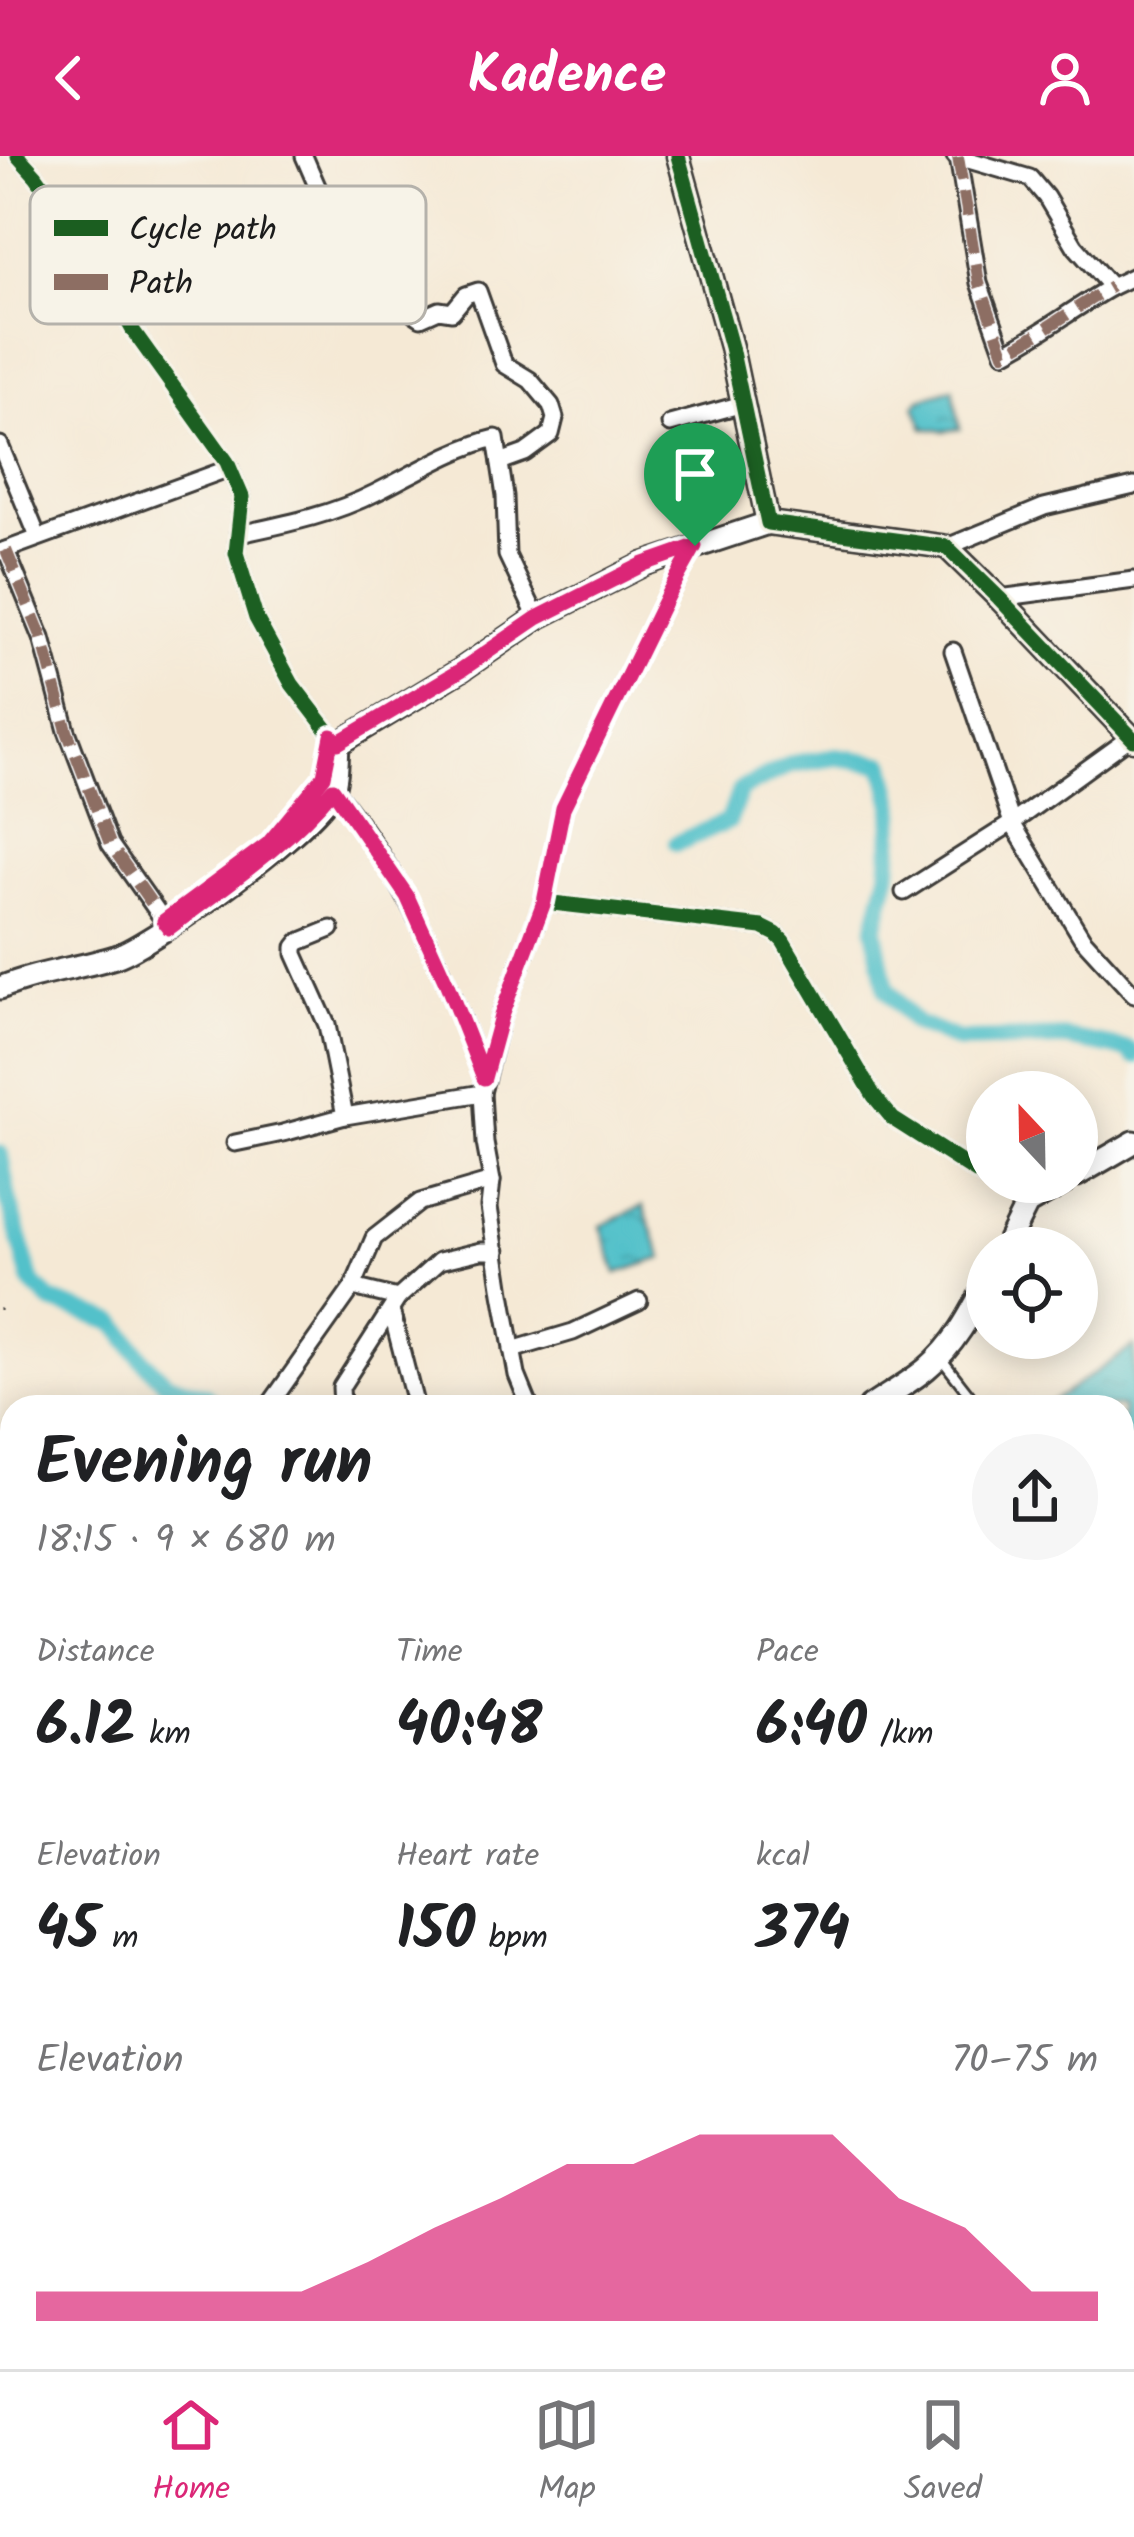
<!DOCTYPE html>
<html lang="en">
<head>
<meta charset="utf-8">
<style>
  body { margin:0; font-family:Kalam,sans-serif; background:#f6f6f6; color:#202124; height:100vh; display:flex; flex-direction:column; font-size:45px; white-space:nowrap }
  * { box-sizing:border-box; margin:0 }
  p { font-size:39px; color:#757577 }
  .icon { flex:none; width:66px; height:66px; fill:none; stroke:currentColor; stroke-width:2; stroke-linecap:round; stroke-linejoin:round }
  .map { position:relative; flex:1; overflow:hidden }
  .details { position:absolute; left:0px; top:1239px; width:1134px; height:975px; display:flex; flex-direction:column; background:#fff; border-radius:36px 36px 0 0; box-shadow:0 6px 30px #0003 }
  .details>* { flex:none }
  .needle { width:78px; rotate:338deg }
  .buttons { position:absolute; left:966px; top:915px; display:grid; gap:24px }
  .buttons a { display:grid; place-items:center; width:132px; height:132px; border-radius:50%; background:#fff; box-shadow:0 6px 30px #0003; font-size:60px }
  .pin { position:absolute; display:grid; place-items:center; width:102px; height:102px; color:#fff; margin:-123px -51px; border-radius:50% 50% 50% 0; rotate:-45deg; box-shadow:0 0 12px #0007 }
  .pin .icon { rotate:45deg }
  .round { display:grid; place-items:center; flex:none; width:126px; height:126px; border-radius:63px; background:#f6f6f6 }
  .head { display:flex; align-items:center; justify-content:space-between; height:204px; padding:0 36px }
  h1 { font-size:66px; font-weight:600; line-height:90px }
  .metrics { display:grid; grid-template-columns:repeat(3,1fr); gap:18px; height:204px; padding:12px 36px }
  .metrics div { display:grid; align-content:center }
  .metrics b { font-size:60px; font-weight:600 }
  .metrics small { font-size:33px; font-weight:400 }
  .metrics p { font-size:33px }
  .chart { height:336px; padding:24px 36px }
  .chart p { display:flex; justify-content:space-between }
  .chart svg { width:100%; height:216px; margin-top:12px; fill:#db2777; opacity:.7 }
  header { display:flex; justify-content:space-between; align-items:center; height:156px; padding:0 36px; background:#db2777; color:#fff; font-size:54px; font-weight:600 }
  .menu { display:flex; justify-content:space-around; align-items:center; height:168px; border-top:3px solid #e0e0e0; background:#fff; font-size:33px; color:#757577 }
  .menu a { display:grid; justify-items:center; gap:6px }
  .menu .on { color:#db2777 }
  .map>svg:first-child { display:block }
  .park { fill:url(#park-crowns); stroke:#616d40; stroke-width:3 }
  .water { fill:url(#water-ripples); stroke:#386e73; stroke-width:3 }
  .lines { fill:none; stroke-linecap:round; stroke-linejoin:round }
  .canal { stroke:#53c1ca; stroke-width:18 }
  .lane-casing { stroke:#3d3b38; stroke-width:14 }
  .street-casing { stroke:#3d3b38; stroke-width:21 }
  .secondary-casing { stroke:#3d3b38; stroke-width:27 }
  .path { stroke:#3d3b38; stroke-width:3; stroke-dasharray:3 9; stroke-linecap:butt }
  .lane { stroke:#fff; stroke-width:8 }
  .street { stroke:#fff; stroke-width:15 }
  .secondary { stroke:#fff; stroke-width:21 }
  .quiet { stroke:#8d6e63; stroke-width:12; stroke-dasharray:24 12; stroke-linecap:butt }
  .cycleway-casing { stroke:#f7f3e8; stroke-width:22 }
  .cycleway { stroke:#1b5e20; stroke-width:15 }
  .route-casing { stroke:#fff; stroke-width:24 }
  .route { stroke:#db2777; stroke-width:15 }
  .key { fill:#f7f3e8; stroke:#b5b2ab; stroke-width:3 }
  .key-label { font-size:33px; fill:#1c1c1c }
</style>
</head>
<body>
<header><svg class="icon" aria-label="back" viewBox="0 0 24 24"><path d="M15 5l-7 7 7 7"/></svg>Kadence<svg class="icon" aria-label="person" viewBox="0 0 24 24"><circle cx="12" cy="8" r="4"/><path d="M4 21q1-7 8-7t8 7"/></svg></header>
<div class="map">
<svg width="1134" height="2213" viewBox="0 0 1134 2213">
  <defs>
    <pattern id="park-crowns" width="20" height="18" patternUnits="userSpaceOnUse" patternTransform="scale(3)"><rect width="20" height="18" fill="#a6be64"/><path d="M2 6a3 3 0 1 1 6 0M12 15a3 3 0 1 1 6 0" fill="none" stroke="#8ea356"/></pattern>
    <pattern id="water-ripples" width="26" height="14" patternUnits="userSpaceOnUse" patternTransform="scale(3)"><rect width="26" height="14" fill="#53c1ca"/><path d="M2 4q2-2 4 0t4 0M15 11q2-2 4 0t4 0" fill="none" stroke="#48a5ad"/></pattern>
  </defs>
  <rect width="100%" height="100%" fill="#f7f3e8"/>
  <filter id="ink" filterUnits="userSpaceOnUse"><feTurbulence type="fractalNoise" baseFrequency=".00833" numOctaves="2"/><feDisplacementMap in="SourceGraphic" scale="24" xChannelSelector="R" yChannelSelector="G"/><feConvolveMatrix kernelMatrix="1 2 1 2 8 2 1 2 1" color-interpolation-filters="sRGB"/></filter>
  <filter id="wash" filterUnits="userSpaceOnUse"><feTurbulence type="fractalNoise" baseFrequency=".004" numOctaves="4" result="noise"/><feDisplacementMap in="SourceGraphic" scale="48" xChannelSelector="R" yChannelSelector="G"/><feGaussianBlur stdDeviation="2.7" result="paint"/><feColorMatrix in="noise" values="0 0 0 0 0 0 0 0 0 0 0 0 0 0 0 0 0 1.4 0 .05"/><feComposite in="paint" operator="in"/></filter>
  <g filter="url(#wash)">
    <rect width="100%" height="100%" fill="#f5e9d5"/>
    <path class="park" d="M12 1380V1551L9 1546 0 1550V1385Z"/>
    <g class="water">
      <path d="M953 232 960 273 942 275 924 272 915 250 920 243Z"/>
      <path d="M643 1050 663 1102 617 1117 601 1070Z"/>
      <path d="M1134 1190V2213H0V1995L12 1983V2202H1122V1251H1044Z"/>
    </g>
    <g class="lines">
      <g class="canal">
        <path d="M677 687 729 665 740 634 792 608 837 601 884 608 894 650 889 716 875 773 886 833 914 867 959 885 1064 882 1129 894 1134 900"/>
        <path d="M0 998 8 1042 32 1127 51 1145 116 1167 142 1203 166 1227 204 1239 220 1251"/>
        <path d="M0 1702 12 1698"/>
      </g>
    </g>
  </g>
  <g filter="url(#ink)">
    <g class="lines">
      <defs>
        <g id="lane">
          <path d="M940 1201 979 1251"/>
          <path d="M1122 1346 1134 1338"/>
          <path d="M0 1800 12 1828"/>
        </g>
        <g id="street">
          <path d="M18 0 36 20 88 93 134 176 227 306 242 341 236 397 256 462 292 528 338 588"/>
          <path d="M304 0C334 70 354 119 421 162L439 154 452 156 466 139 478 135 504 208 530 224 551 249 555 262 551 278 525 297 500 306"/>
          <path d="M955 0 1030 22 1046 41 1075 90 1111 131 1134 120"/>
          <path d="M958 1 979 127 1004 197C1041 178 1074 152 1111 131"/>
          <path d="M670 268 743 248"/>
          <path d="M0 289 38 381"/>
          <path d="M239 378C286 368 332 359 375 337 414 318 454 292 496 282L505 340 507 399 537 462"/>
          <path d="M695 390 668 438 563 652 544 746 762 771 776 778 783 785 874 940 893 963 987 1023"/>
          <path d="M947 391 1044 351 1134 330"/>
          <path d="M6 394 42 482 67 575 110 688 169 772"/>
          <path d="M0 396 230 312"/>
          <path d="M999 442 1134 424"/>
          <path d="M953 495 1012 667 1082 782 1134 839"/>
          <path d="M333 633C405 719 445 818 484 922"/>
          <path d="M904 736 1012 667 1131 581"/>
          <path d="M331 773 299 786 295 791V798L327 869 345 960"/>
          <path d="M235 987 283 977 345 960 482 937"/>
          <path d="M992 1026 1027 1048"/>
          <path d="M353 1131 398 1142 439 1105 481 1095H497"/>
          <path d="M391 1154 416 1251"/>
          <path d="M512 1194 573 1176 639 1145"/>
          <path d="M268 1251 353 1131 374 1082 420 1046 492 1025"/>
          <path d="M342 1251 341 1231 398 1142"/>
          <path d="M530 1251 517 1219 502 1137 489 1051 492 1025 485 987 482 937 501 860 544 746"/>
          <path d="M0 1536 12 1540"/>
          <path d="M0 1921 12 1909"/>
          <path d="M0 2039 12 2051"/>
          <path d="M0 2106 12 2094"/>
        </g>
        <g id="secondary">
          <path d="M678 0 731 191 768 367 947 391 999 442 1134 584"/>
          <path d="M0 832C39 816 76 813 115 801 154 788 318 669 333 633 338 621 337 601 338 588L461 514 537 462 644 408 768 367"/>
          <path d="M1077 1019 1134 986"/>
          <path d="M1005 1092 1027 1048 1065 1026"/>
          <path d="M870 1251C889 1238 909 1227 926 1213 954 1190 971 1158 987 1126"/>
        </g>
      </defs>
      <use href="#lane" class="lane-casing"/>
      <use href="#street" class="street-casing"/>
      <use href="#secondary" class="secondary-casing"/>
      <g class="path">
        <path d="M0 1154 1 1153"/>
        <path d="M0 1503 12 1508"/>
      </g>
      <use href="#lane" class="lane"/>
      <use href="#street" class="street"/>
      <use href="#secondary" class="secondary"/>
      <g class="quiet">
        <path d="M958 1 979 127 1004 197C1041 178 1074 152 1111 131"/>
        <path d="M6 394 42 482 67 575 110 688 169 772"/>
      </g>
      <defs>
        <g id="cycleway">
          <path d="M18 0 36 20 88 93 134 176 227 306 242 341 236 397 256 462 292 528 338 588"/>
          <path d="M678 0 731 191 768 367 947 391 999 442 1134 584"/>
          <path d="M695 390 668 438 563 652 544 746 762 771 776 778 783 785 874 940 893 963 987 1023"/>
        </g>
      </defs>
      <use href="#cycleway" class="cycleway-casing"/>
      <use href="#cycleway" class="cycleway"/>
    </g>
  </g>
  <g class="lines" filter="url(#ink)">
    <defs>
      <path id="route" d="M695 390 668 438 563 652 544 746 501 860 484 922 446 826 407 740 333 633C287 689 226 729 169 772L164 765 268 688 324 620 332 580 338 587 461 514 537 462 644 408Z"/>
    </defs>
    <use href="#route" class="route-casing"/>
    <use href="#route" class="route"/>
  </g>
  <rect x="30" y="30" width="396" height="138" rx="18" class="key"/>
  <rect x="54" y="64" width="54" height="16" fill="#1b5e20"/>
  <rect x="54" y="118" width="54" height="16" fill="#8d6e63"/>
  <g class="key-label">
    <text x="129" y="84">Cycle path</text>
    <text x="129" y="138">Path</text>
  </g>
</svg>
<div class="buttons">
<a><svg class="needle" viewBox="-14 -14 28 28"><path d="M0-13l5 13h-10z" fill="#e53935"/><path d="M0 13l5-13h-10z" fill="#757577"/></svg></a>
<a><svg class="icon" aria-label="locate" viewBox="0 0 24 24"><circle cx="12" cy="12" r="6"/><path d="M12 2v4M12 18v4M2 12h4M18 12h4"/></svg></a>
</div>
<div class="pin" style="left:695px;top:390px;background:#1e9e55"><svg class="icon" aria-label="arrive" viewBox="0 0 24 24"><path d="M6 21V4h12l-3 4 3 4H6"/></svg></div>
<section class="details">
<div class="head"><div><h1>Evening run</h1><p>18:15 · 9 × 680 m</p></div><a class="round"><svg class="icon" aria-label="share" viewBox="0 0 24 24"><path d="M12 15V3M7 8l5-5 5 5M5 13v7h14v-7"/></svg></a></div>
<div class="metrics">
<div><p>Distance</p><b>6.12<small> km</small></b></div>
<div><p>Time</p><b>40:48</b></div>
<div><p>Pace</p><b>6:40<small> /km</small></b></div>
</div>
<div class="metrics">
<div><p>Elevation</p><b>45<small> m</small></b></div>
<div><p>Heart rate</p><b>150<small> bpm</small></b></div>
<div><p>kcal</p><b>374</b></div>
</div>
<div class="chart"><p><span>Elevation</span>70–75 m</p>
<svg viewBox="0 0 160 44" preserveAspectRatio="none"><path d="M0 44V38L10 38L20 38L30 38L40 38L50 32L60 25L70 19L80 12L90 12L100 6L110 6L120 6L130 19L140 25L150 38L160 38V44z"/></svg>
</div>
</section>
</div>
<nav class="menu">
<a class="on"><svg class="icon" aria-label="home" viewBox="0 0 24 24"><path d="M3 11l9-7 9 7M6 9v11h12V9"/></svg>Home</a>
<a><svg class="icon" aria-label="map" viewBox="0 0 24 24"><path d="M3 6l6-2 6 2 6-2v14l-6 2-6-2-6 2zM9 4v14M15 6v14"/></svg>Map</a>
<a><svg class="icon" aria-label="saved" viewBox="0 0 24 24"><path d="M7 4h10v16l-5-4-5 4z"/></svg>Saved</a>
</nav>
</body>
</html>
